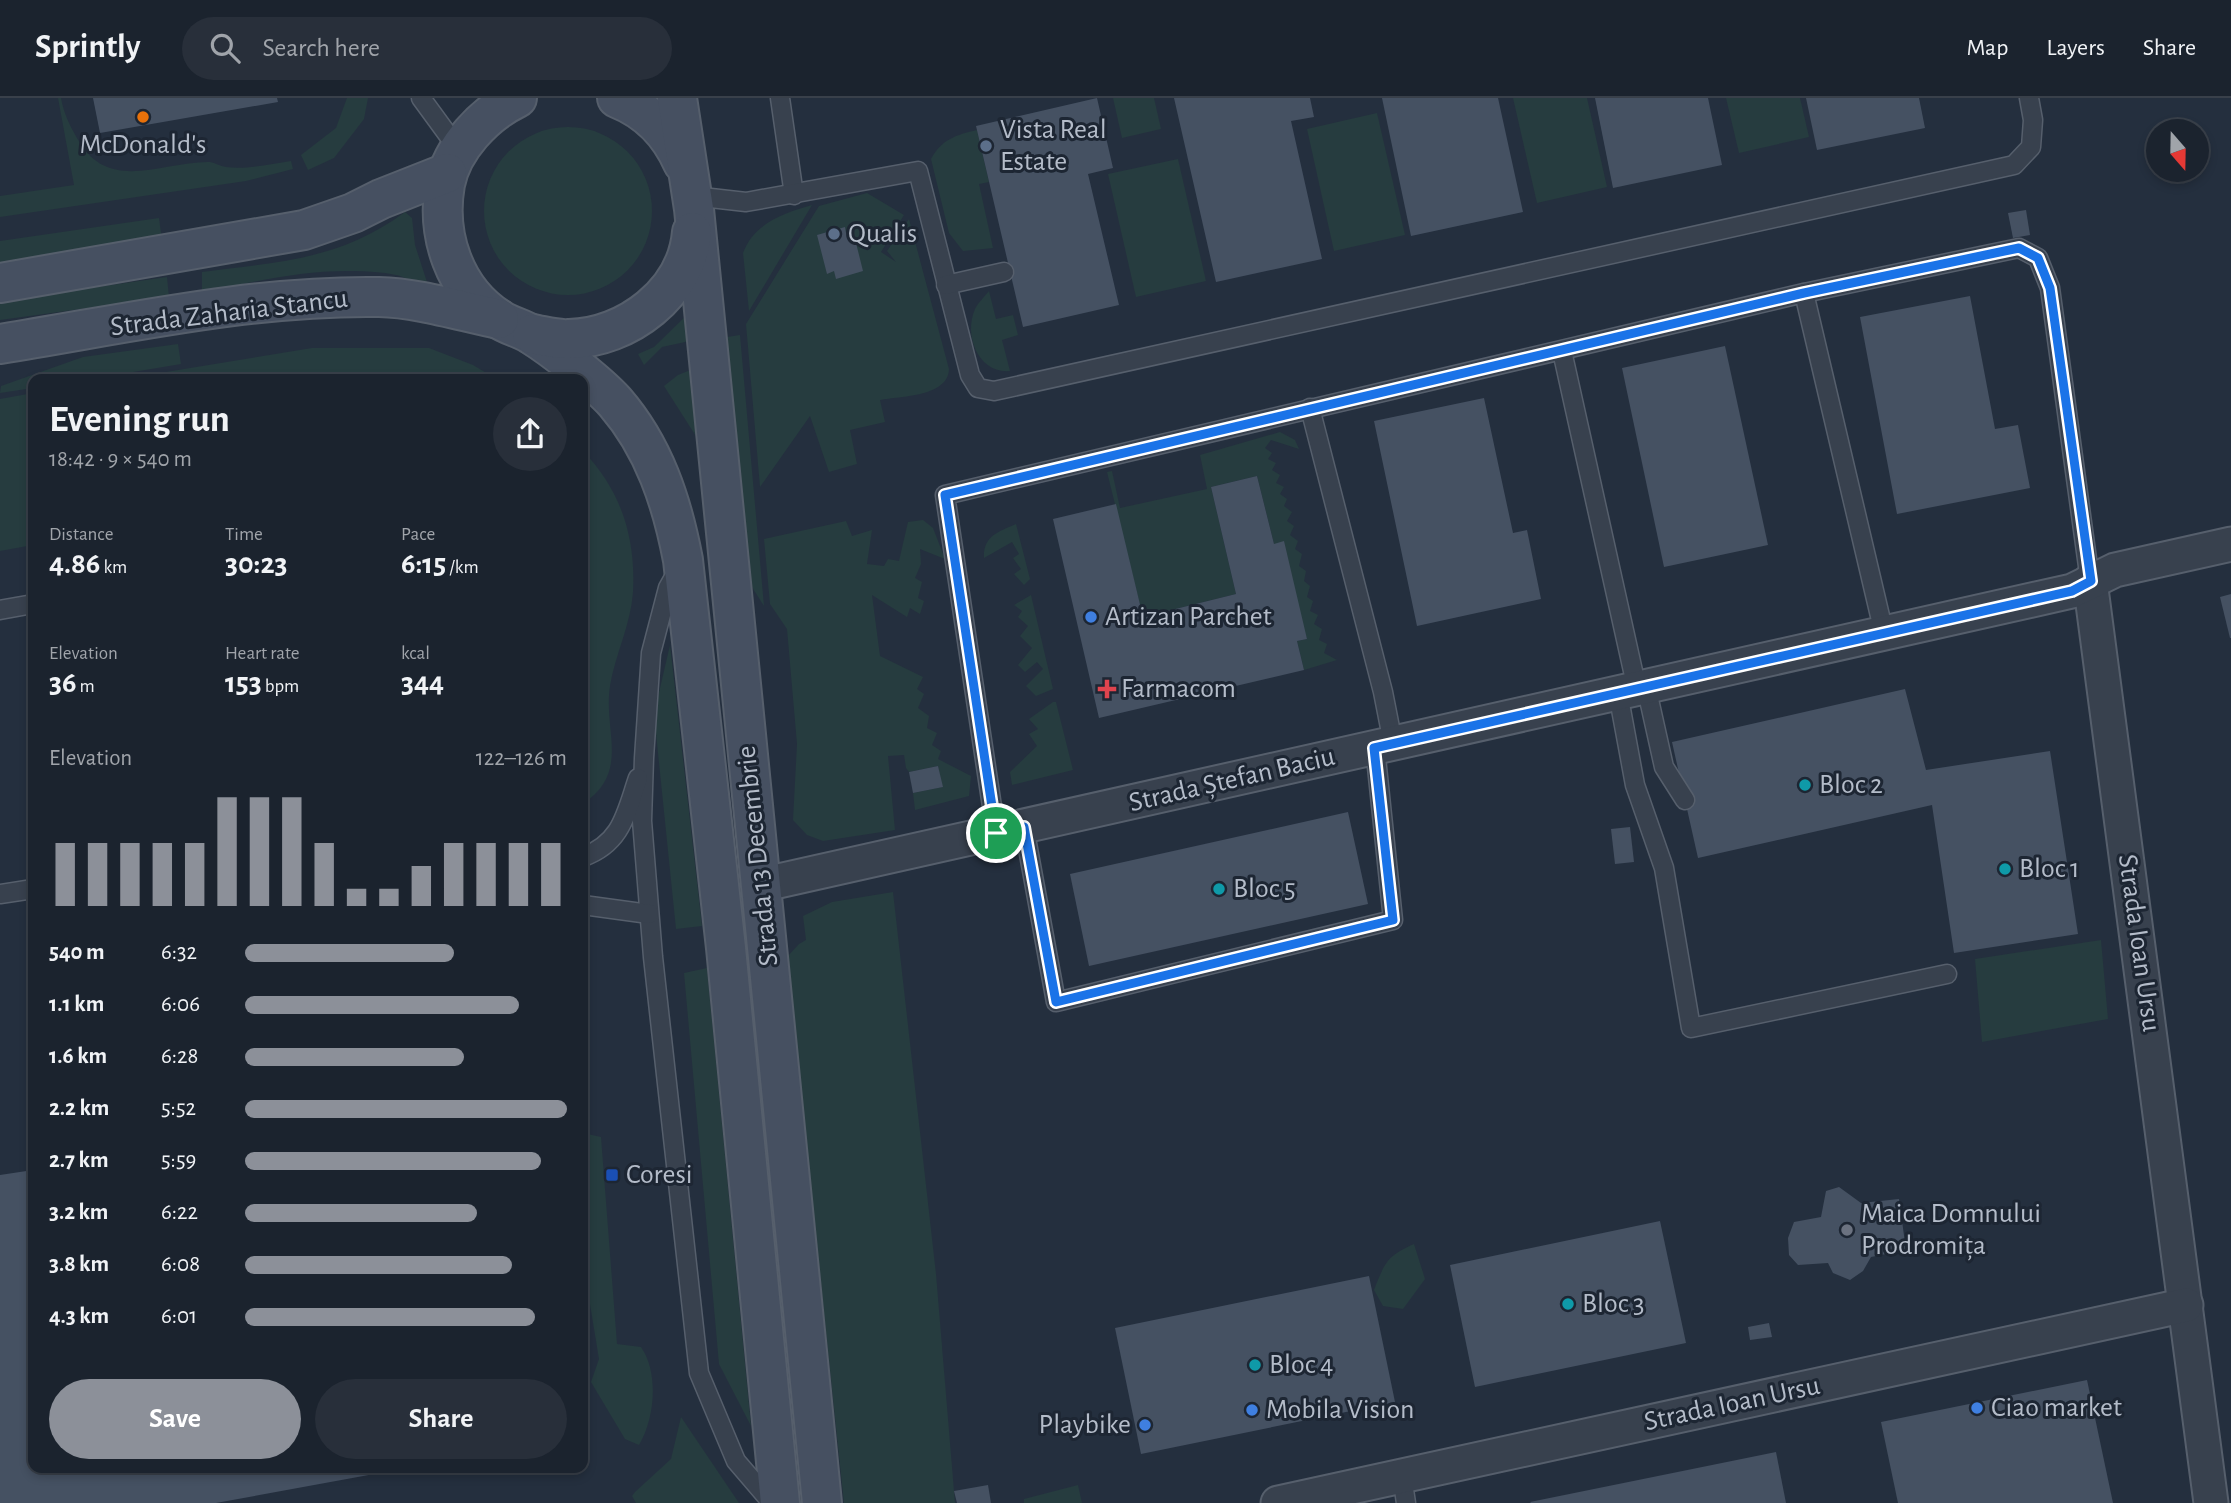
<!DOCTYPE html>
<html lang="en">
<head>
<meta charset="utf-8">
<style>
  body { margin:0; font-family:"Alegreya Sans",sans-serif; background:#282f3a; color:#f1f3f6; height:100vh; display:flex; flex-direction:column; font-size:26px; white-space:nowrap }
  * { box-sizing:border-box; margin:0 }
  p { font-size:23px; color:#a0a4aa }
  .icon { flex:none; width:38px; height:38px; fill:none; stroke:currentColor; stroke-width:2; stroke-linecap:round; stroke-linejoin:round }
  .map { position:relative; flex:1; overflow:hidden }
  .drawer { position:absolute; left:28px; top:276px; width:560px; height:1099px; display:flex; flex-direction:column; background:#1b232e; border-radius:14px; box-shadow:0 4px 10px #0003,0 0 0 2px #39404a }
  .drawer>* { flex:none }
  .needle { width:46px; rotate:160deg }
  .fabs { position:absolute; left:2146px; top:21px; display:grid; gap:14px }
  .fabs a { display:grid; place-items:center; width:63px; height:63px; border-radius:50%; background:#1b232e; box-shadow:0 4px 10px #0003,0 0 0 2px #39404a; font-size:35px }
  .pin { position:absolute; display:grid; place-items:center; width:60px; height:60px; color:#fff; margin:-30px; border:4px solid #fff; border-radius:50%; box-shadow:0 2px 7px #0007 }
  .round { display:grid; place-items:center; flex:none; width:74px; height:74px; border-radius:37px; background:#282f3a }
  .summary { display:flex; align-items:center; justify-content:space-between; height:119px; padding:0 21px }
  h1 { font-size:38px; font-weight:700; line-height:52px }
  .stats { display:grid; grid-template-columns:repeat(3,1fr); gap:10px; height:119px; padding:7px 21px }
  .stats div { display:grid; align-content:center }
  .stats b { font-size:30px; font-weight:700 }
  .stats small { font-size:19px; font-weight:400 }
  .stats p { font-size:19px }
  .chart { height:196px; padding:14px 21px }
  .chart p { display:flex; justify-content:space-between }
  .chart svg { width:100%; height:126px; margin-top:7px; stroke:#8c9099; stroke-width:6 }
  .cta { display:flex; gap:14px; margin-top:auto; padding:14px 21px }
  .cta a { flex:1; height:80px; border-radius:42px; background:#8c9099; color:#fff; font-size:28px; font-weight:700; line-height:80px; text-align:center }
  .cta a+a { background:#282f3a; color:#f1f3f6 }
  ul { padding:0 21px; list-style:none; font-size:23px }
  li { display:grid; grid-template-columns:112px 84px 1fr; align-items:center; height:52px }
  li i { height:18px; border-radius:9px; background:#8c9099 }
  header { display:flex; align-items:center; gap:42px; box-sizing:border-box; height:98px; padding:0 35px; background:#1b232e; border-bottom:2px solid #39404a }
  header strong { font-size:33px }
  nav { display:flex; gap:38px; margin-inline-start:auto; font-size:24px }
  .search { width:490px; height:63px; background:#282f3a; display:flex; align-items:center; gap:18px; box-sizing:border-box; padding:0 24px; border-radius:38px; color:#a0a4aa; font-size:26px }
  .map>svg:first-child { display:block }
  .green { fill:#263c3f }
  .building { fill:#455162 }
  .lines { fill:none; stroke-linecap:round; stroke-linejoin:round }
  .lane-casing { stroke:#565f6c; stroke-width:21 }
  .street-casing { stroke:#565f6c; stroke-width:37 }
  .secondary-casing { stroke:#565f6c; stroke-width:42 }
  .lane { stroke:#38414e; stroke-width:18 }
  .street { stroke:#38414e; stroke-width:33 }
  .secondary { stroke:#465061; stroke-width:38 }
  .route-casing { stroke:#fff; stroke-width:14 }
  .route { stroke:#1a73e8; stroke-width:9 }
  .food-dot { fill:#e8710a; stroke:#1d2633; stroke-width:2.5 }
  .service-dot { fill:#5c6f8a; stroke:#1d2633; stroke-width:2.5 }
  .shop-dot { fill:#3f7fe0; stroke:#1d2633; stroke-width:2.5 }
  .health-dot { fill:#e0444e; stroke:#1d2633; stroke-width:2.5 }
  .culture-dot { fill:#0f9aa8; stroke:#1d2633; stroke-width:2.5 }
  .transit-dot { fill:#1a4fb4; stroke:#1d2633; stroke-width:2.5 }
  .worship-dot { fill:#6b7280; stroke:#1d2633; stroke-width:2.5 }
  .labels { text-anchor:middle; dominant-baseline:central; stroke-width:6; stroke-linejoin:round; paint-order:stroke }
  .poi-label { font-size:28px; fill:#b4bcc9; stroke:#1d2633; text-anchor:start }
  .street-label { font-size:28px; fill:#b4bcc9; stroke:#1d2633 }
</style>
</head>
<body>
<header>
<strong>Sprintly</strong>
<div class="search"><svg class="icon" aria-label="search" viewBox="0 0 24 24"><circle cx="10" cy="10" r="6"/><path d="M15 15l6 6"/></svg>Search here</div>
<nav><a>Map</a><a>Layers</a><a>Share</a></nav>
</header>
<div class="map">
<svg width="2231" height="1405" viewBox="0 0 2231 1405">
  <rect width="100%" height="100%" fill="#242f3e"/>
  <g class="green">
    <path d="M58 0H61C64 17 71 30 80 45 111 95 164 63 210 64 215 65 220 68 226 69 246 72 270 66 291 63L293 71 246 83 0 119V98L74 87Z"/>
    <path d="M347 0H368L364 21 334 60 308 72 301 57 336 30Z"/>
    <path d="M1113 0H1154L1161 31 1122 40Z"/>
    <path d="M1513 0H1587L1607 89 1537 105Z"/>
    <path d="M1726 0H1800L1809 39 1739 55Z"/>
    <path d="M1377 15 1405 137 1334 153 1307 31Z"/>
    <circle cx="568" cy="113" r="84"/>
    <path d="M977 32 989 84 979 86 993 150 963 153 949 135 931 61C942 41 956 37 977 32Z"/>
    <path d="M1178 61 1206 183 1136 199 1108 76Z"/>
    <path d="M867 95 904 117 881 154 896 164 887 153 909 121 949 271C948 299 901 298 880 302L885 324 850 332 857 366 829 374 810 318 760 389 746 226 819 108Z"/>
    <path d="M812 107 749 213 743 155C754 125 784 115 812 107Z"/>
    <path d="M405 114 412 120 415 147 427 184C415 187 407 179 396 177 382 174 367 173 353 173 303 172 251 184 202 195V174C279 164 340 162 405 114Z"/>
    <path d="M159 120 162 142 0 167V143Z"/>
    <path d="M167 179 169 199 0 222V203Z"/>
    <path d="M989 193 996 221 1013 217 1018 237 1002 242 1010 273C979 276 963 238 975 211 978 205 985 198 989 193Z"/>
    <path d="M689 215 690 243 662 249 644 267 638 256 654 249Z"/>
    <path d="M740 237 764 508 750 486 727 239Z"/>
    <path d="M178 246 181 266 85 282H33V290L0 295 1 288 83 259Z"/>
    <path d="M312 250H429L473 267 498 282H117Z"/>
    <path d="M693 271 699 343 664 288 678 277Z"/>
    <path d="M33 295V447L0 453V301Z"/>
    <path d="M1280 334 1295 342 1299 351 1271 342 1265 350 1272 355 1268 361 1276 365 1272 372 1280 377 1276 385 1284 389 1280 396 1287 401 1284 408 1292 414 1287 423 1294 428 1290 437 1298 443 1295 451 1302 456 1299 468 1306 473 1304 483 1310 488 1307 499 1313 503 1310 513 1318 517 1314 526 1322 531 1319 542 1327 546 1324 555 1337 562 1304 572 1297 543 1307 541 1274 446 1257 378 1211 389 1236 496 1143 519 1107 374 1112 373 1120 410 1207 391 1200 357Z"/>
    <path d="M583 353C621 392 636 440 633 494 631 526 615 557 610 588 603 634 631 673 583 706Z"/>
    <path d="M923 422 933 430 945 461 920 451 921 466 915 480 922 484 918 500 924 503 920 516 910 510 907 519 872 497 880 558 923 579 917 591 924 596 918 610 929 618 927 630 937 635 932 647 941 653 938 661 971 678 969 698 915 712 913 695 942 689 938 668 909 674 906 670 904 657 888 658 895 732 823 743 807 737 793 722 797 646 787 531 770 506 764 441 846 423 852 438 872 432 867 466 884 468 888 461 899 463 908 424Z"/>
    <path d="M1016 426 1030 481 1024 487 1014 476 1021 471 1013 460 1019 456 1012 444 984 460C983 438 998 434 1016 426Z"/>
    <path d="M1031 497 1053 591 1036 598 1026 588 1043 571 1037 564 1025 574 1018 567 1032 550 1020 538 1028 528 1018 519 1022 513 1014 507Z"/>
    <path d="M670 547 702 828 676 831 654 616Z"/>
    <path d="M1053 604H1056L1073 672 1012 687 1010 674 1037 648 1029 636 1038 631 1029 621Z"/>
    <path d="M893 794 936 1176 955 1405H844L790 892 788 858 799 846 806 842 803 818 832 804Z"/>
    <path d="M2101 842 2108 921 1982 944 1975 861Z"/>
    <path d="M707 870 751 1328 719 1266 684 875Z"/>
    <path d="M583 1035 601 1039 617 1246 641 1249C659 1275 655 1320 639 1347L625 1341 591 1284 599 1261 583 1164Z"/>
    <path d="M1414 1146 1425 1181 1403 1211 1383 1208 1374 1192C1385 1164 1387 1158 1414 1146Z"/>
    <path d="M681 1319 739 1405H636L632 1398 635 1394 671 1361Z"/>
    <path d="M1078 1387 1082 1405H1024V1401Z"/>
  </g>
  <g class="building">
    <path d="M93 0H277L278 4 100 35Z"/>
    <path d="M1097 0 1113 70 1088 76 1119 207 1023 229 976 28Z"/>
    <path d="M1174 0H1310L1314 19 1291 23 1322 161 1216 184Z"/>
    <path d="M1382 0H1498L1523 114 1411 138Z"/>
    <path d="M1595 0H1708L1722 67 1613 90Z"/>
    <path d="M1806 0H1919L1925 30 1817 52Z"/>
    <path d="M2026 112 2030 137 2013 140 2008 115Z"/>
    <path d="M845 129 846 135 853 133 863 173 836 181 834 173 827 176 817 137Z"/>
    <path d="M1970 198 1995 331 2018 327 2030 390 1897 416 1860 219Z"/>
    <path d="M1725 248 1768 447 1664 469 1622 270Z"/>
    <path d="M1484 300 1513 435 1527 432 1541 501 1417 528 1374 323Z"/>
    <path d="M1257 378 1274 446 1284 443 1307 541 1297 543 1304 572 1099 620 1053 421 1116 406 1143 519 1236 496 1211 389Z"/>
    <path d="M2231 496V540H2230L2220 499Z"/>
    <path d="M1905 591 1926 672 2050 653 2078 836 1954 855 1932 707 1698 760 1672 644Z"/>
    <path d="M938 668 943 689 913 695 909 674Z"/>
    <path d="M1348 714 1368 806 1089 868 1070 776Z"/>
    <path d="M1630 729 1634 764 1615 766 1611 731Z"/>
    <path d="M33 1072V1370L396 1372 216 1405H0V1077Z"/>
    <path d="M1839 1089 1861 1105 1899 1101 1906 1152 1871 1159 1863 1173 1850 1182 1833 1175 1828 1165 1798 1167 1789 1157 1788 1140 1794 1124 1821 1119 1826 1093Z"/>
    <path d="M1660 1123 1686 1245 1475 1289 1450 1167Z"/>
    <path d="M1369 1178 1395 1304 1141 1356 1115 1230Z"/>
    <path d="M1769 1225 1772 1239 1750 1242 1748 1229Z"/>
    <path d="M2087 1282 2113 1405H1898L1881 1324Z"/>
    <path d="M1776 1354 1786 1405H1531L1530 1404Z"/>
    <path d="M988 1387 991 1405H957L954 1393Z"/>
  </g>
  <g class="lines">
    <defs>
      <g id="lane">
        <path d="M421 0 459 52"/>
        <path d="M780 0 794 97"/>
        <path d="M693 98 746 104 918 73 970 277 978 290 994 293 2014 67 2031 49 2033 22 2029 0"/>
        <path d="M946 187 1004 174"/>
        <path d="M1804 195 1884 535"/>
        <path d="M1562 253 1637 591"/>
        <path d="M1310 310 1383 594 1393 645"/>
        <path d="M677 474 668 490 651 555 644 660 642 723 653 859 699 1275 736 1363 772 1405"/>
        <path d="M0 512 33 506"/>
        <path d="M1646 588 1664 669 1685 702"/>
        <path d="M1618 595 1635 687 1664 770 1691 930 1947 876"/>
        <path d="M1024 729 1056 904 1393 822 1375 650"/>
        <path d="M996 735 945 397 1804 195 2019 150 2038 160 2050 190 2090 483"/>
        <path d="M583 759C622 745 626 715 638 680"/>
        <path d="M0 796 33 791"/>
        <path d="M583 807 649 816"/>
        <path d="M1402 1378 1406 1405"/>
      </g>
      <g id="street">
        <path d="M2090 483 2211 1405"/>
        <path d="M761 787 2072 493 2115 472 2231 446"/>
        <path d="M1278 1405 2186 1207"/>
      </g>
      <g id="secondary">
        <path d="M517 0C484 16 452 50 445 86 436 137 454 192 499 221 509 228 522 230 532 237 553 250 599 286 615 304 654 349 672 404 683 462L726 850 780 1405"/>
        <path d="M617 0C647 12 670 35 683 65"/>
        <path d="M677 0 694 111 822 1405"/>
        <path d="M0 185 304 132 353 115 381 101 447 75"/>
        <path d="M532 236C544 238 557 242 569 241 627 240 687 195 692 134"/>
        <path d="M0 246C125 226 252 197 379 199 419 200 460 213 499 221"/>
      </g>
    </defs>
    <use href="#lane" class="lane-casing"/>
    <use href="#street" class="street-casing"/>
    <use href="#secondary" class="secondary-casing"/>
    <use href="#lane" class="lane"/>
    <use href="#street" class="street"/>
    <use href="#secondary" class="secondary"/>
  </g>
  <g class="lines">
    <defs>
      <path id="route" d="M2019 150 2038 160 2050 190 2091 483 2072 493 1374 650 1393 822 1056 904 1024 729 996 735 945 397 1804 195Z"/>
    </defs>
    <use href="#route" class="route-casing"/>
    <use href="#route" class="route"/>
  </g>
  <circle class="food-dot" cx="143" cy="19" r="7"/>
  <g class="service-dot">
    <circle cx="986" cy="48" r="7"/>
    <circle cx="834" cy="136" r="7"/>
  </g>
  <g class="shop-dot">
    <circle cx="1091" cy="519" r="7"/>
    <circle cx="1977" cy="1310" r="7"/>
    <circle cx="1252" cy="1312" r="7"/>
    <circle cx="1145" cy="1327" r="7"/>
  </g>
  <path class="health-dot" d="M1103.5 580.5h7v7h7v7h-7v7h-7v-7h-7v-7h7z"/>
  <g class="culture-dot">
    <circle cx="1805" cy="687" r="7"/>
    <circle cx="2005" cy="771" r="7"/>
    <circle cx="1219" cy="791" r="7"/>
    <circle cx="1568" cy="1206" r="7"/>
    <circle cx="1255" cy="1267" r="7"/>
  </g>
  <rect class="transit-dot" x="605" y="1070" width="14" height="14" rx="3.5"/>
  <circle class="worship-dot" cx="1847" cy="1132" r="7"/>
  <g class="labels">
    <g class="poi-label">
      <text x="1000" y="32">Vista Real<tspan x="1000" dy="32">Estate</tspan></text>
      <text x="143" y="47" text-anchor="middle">McDonald's</text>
      <text x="848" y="136">Qualis</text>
      <text x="1105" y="519">Artizan Parchet</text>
      <text x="1121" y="591">Farmacom</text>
      <text x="1819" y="687">Bloc 2</text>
      <text x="2019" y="771">Bloc 1</text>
      <text x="1233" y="791">Bloc 5</text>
      <text x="626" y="1077">Coresi</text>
      <text x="1861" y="1116">Maica Domnului<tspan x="1861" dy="32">Prodromița</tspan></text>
      <text x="1582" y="1206">Bloc 3</text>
      <text x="1269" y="1267">Bloc 4</text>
      <text x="1991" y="1310">Ciao market</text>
      <text x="1266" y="1312">Mobila Vision</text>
      <text x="1131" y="1327" text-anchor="end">Playbike</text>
    </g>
    <g class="street-label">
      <text transform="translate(229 215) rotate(-7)">Strada Zaharia Stancu</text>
      <text transform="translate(1232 682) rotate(-13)">Strada Ștefan Baciu</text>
      <text transform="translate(758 758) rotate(-96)">Strada 13 Decembrie</text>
      <text transform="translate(2139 845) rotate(82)">Strada Ioan Ursu</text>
      <text transform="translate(1732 1306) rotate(-12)">Strada Ioan Ursu</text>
    </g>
  </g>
</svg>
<div class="fabs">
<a><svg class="needle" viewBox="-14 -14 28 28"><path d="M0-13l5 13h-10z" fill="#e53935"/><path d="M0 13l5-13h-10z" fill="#a0a4aa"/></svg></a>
</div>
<div class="pin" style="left:996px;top:735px;background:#1e9e55"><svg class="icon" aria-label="arrive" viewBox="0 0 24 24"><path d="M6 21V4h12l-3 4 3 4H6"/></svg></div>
<section class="drawer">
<div class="summary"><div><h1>Evening run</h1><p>18:42 · 9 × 540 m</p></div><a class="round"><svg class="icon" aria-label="share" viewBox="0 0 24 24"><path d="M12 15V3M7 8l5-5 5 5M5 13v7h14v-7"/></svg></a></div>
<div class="stats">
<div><p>Distance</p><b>4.86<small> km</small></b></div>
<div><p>Time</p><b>30:23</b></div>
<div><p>Pace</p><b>6:15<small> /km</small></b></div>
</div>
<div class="stats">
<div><p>Elevation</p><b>36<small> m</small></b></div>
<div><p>Heart rate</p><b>153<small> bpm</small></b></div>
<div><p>kcal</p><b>344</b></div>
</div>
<div class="chart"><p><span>Elevation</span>122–126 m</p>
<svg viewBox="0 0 160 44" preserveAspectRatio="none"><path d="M5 44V22M15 44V22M25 44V22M35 44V22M45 44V22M55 44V6M65 44V6M75 44V6M85 44V22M95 44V38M105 44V38M115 44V30M125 44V22M135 44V22M145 44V22M155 44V22"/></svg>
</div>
<ul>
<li><b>540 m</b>6:32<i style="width:65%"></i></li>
<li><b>1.1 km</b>6:06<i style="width:85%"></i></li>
<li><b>1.6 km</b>6:28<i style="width:68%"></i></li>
<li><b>2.2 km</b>5:52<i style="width:100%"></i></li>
<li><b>2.7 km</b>5:59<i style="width:92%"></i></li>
<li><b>3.2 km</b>6:22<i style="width:72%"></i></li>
<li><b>3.8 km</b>6:08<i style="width:83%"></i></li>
<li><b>4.3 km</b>6:01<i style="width:90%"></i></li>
</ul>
<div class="cta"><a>Save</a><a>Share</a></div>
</section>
</div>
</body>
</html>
